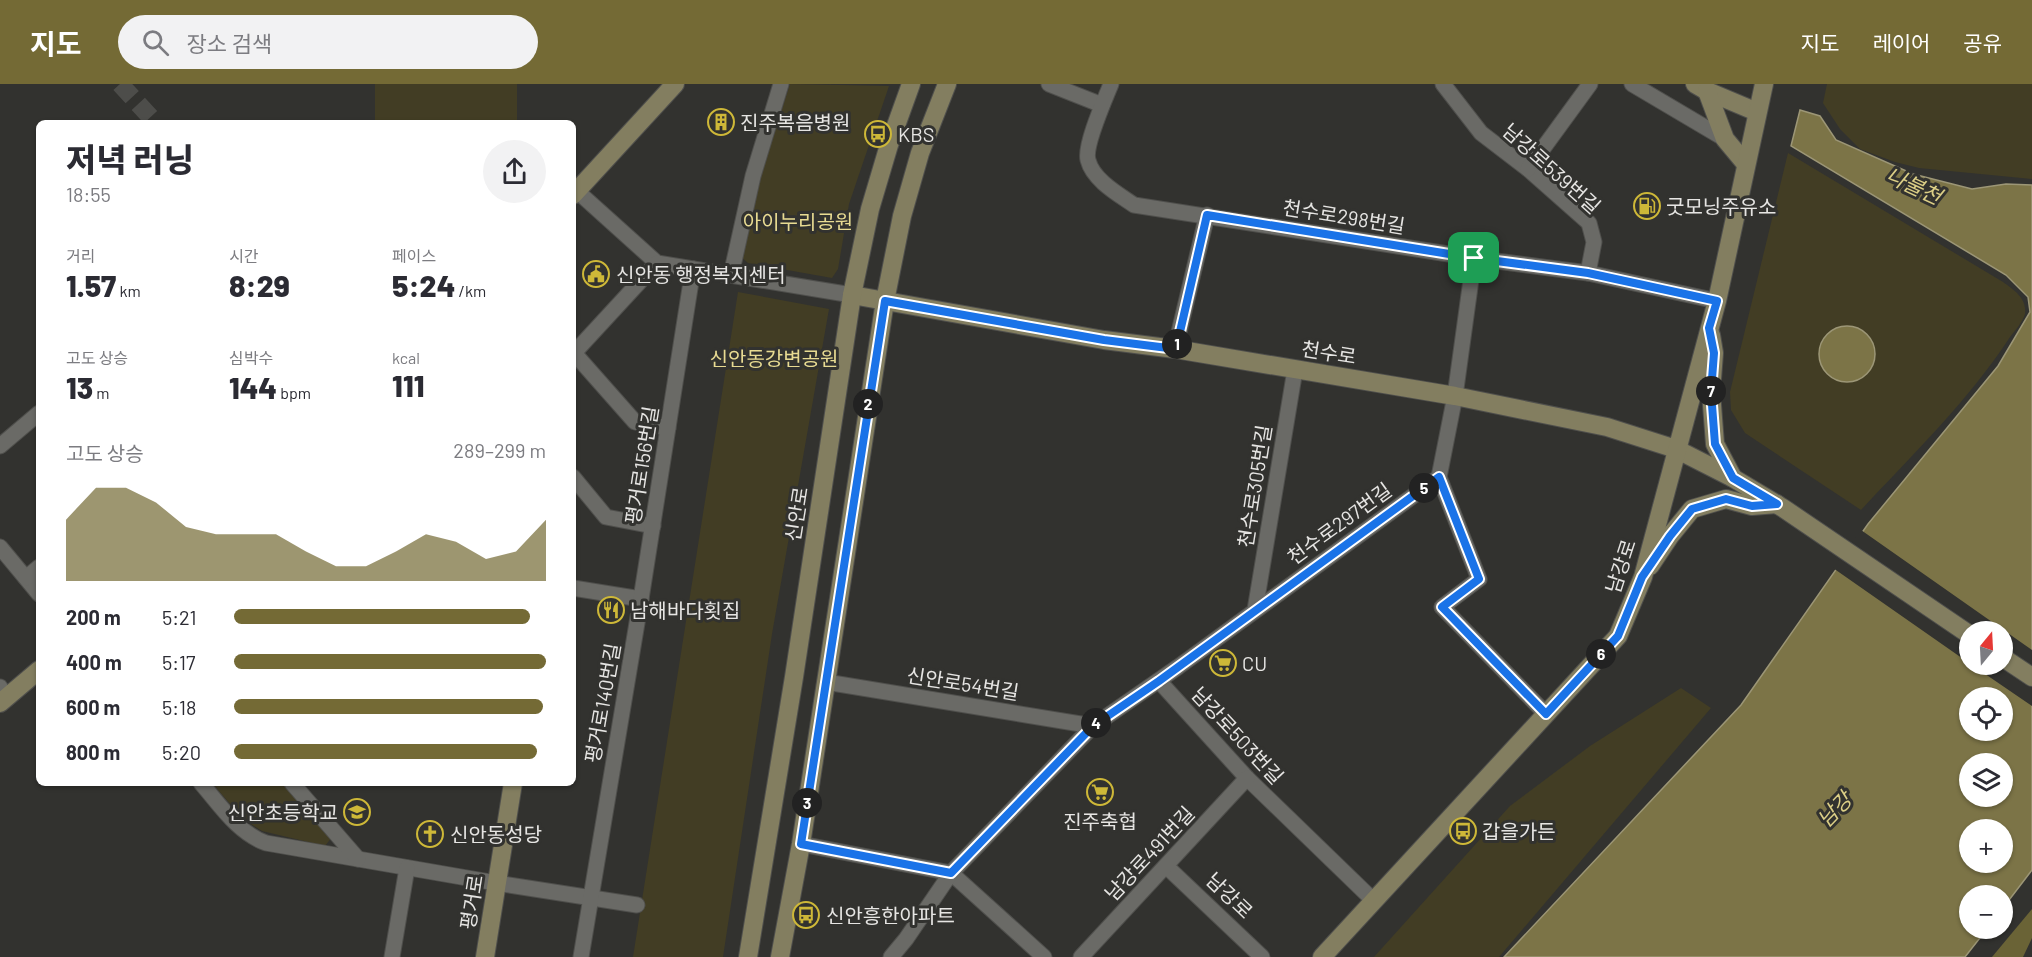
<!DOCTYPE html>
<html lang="ko">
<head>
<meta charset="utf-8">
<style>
  body { margin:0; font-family:Barlow,"Noto Sans KR",sans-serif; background:#f2f2f3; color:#2b2b33; height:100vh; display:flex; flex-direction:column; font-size:22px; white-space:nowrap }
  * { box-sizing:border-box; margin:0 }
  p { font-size:20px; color:#7c7c81 }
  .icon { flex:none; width:33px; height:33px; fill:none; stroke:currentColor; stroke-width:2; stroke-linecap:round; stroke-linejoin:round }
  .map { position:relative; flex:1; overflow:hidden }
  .sheet { position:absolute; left:36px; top:36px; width:540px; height:666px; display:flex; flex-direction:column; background:#fff; border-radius:9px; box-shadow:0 2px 4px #0004 }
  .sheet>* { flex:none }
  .needle { width:39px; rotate:18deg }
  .buttons { position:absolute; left:1959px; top:537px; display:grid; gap:12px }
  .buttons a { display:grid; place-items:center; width:54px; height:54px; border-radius:50%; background:#fff; box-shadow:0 2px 4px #0004; font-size:30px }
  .pin { position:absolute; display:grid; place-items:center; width:51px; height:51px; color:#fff; margin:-26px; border-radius:12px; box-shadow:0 3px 9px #0006 }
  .km { position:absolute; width:30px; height:30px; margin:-15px; border-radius:50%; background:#222; color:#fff; font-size:16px; line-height:30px; text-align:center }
  .round { display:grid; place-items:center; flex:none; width:63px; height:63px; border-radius:32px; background:#f2f2f3 }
  .overview { display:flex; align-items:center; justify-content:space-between; height:102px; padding:0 30px }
  h1 { font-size:33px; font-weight:800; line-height:45px }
  .metrics { display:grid; grid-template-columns:repeat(3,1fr); gap:9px; height:102px; padding:6px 30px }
  .metrics div { display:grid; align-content:center }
  .metrics b { font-size:30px; font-weight:800 }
  .metrics small { font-size:16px; font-weight:400 }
  .metrics p { font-size:16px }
  .chart { height:168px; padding:12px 30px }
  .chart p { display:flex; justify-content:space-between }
  .chart svg { width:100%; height:108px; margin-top:6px; fill:#746a35; opacity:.7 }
  ul { padding:0 30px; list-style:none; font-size:20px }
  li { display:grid; grid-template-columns:96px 72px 1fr; align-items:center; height:45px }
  li i { height:15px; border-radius:8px; background:#746a35 }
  header { display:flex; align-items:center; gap:36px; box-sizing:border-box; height:84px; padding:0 30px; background:#746a35; color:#fff }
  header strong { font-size:28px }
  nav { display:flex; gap:33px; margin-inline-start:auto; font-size:21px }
  .search { width:420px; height:54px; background:#f2f2f3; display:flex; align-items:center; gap:15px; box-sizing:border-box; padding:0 21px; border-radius:33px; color:#7c7c81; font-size:22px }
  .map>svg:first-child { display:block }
  .green { fill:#423d24 }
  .forest { fill:#6a6336 }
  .water { fill:#7c7447; stroke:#9c9676; stroke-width:1.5; fill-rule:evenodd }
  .pier { fill:#32322f }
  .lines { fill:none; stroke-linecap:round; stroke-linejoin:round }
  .secondary-tunnel { stroke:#4d4d4a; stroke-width:18; stroke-dasharray:18 9; stroke-linecap:butt }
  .street-casing { stroke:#4f4f4c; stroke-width:17 }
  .secondary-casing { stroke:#4f4f4c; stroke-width:20 }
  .street { stroke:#6a6a66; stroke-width:15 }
  .secondary { stroke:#837e60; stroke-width:18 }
  .route-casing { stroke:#fff; stroke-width:12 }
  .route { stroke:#1a73e8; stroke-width:8 }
  .labels { text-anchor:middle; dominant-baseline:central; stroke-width:6; stroke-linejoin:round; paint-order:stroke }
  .poi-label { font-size:20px; fill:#e6e5e3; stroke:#32322f; text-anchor:start }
  .street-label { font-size:20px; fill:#e6e5e3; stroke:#32322f }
  .park-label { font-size:20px; fill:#e8db92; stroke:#32322f }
  .water-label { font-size:21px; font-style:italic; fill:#dccf86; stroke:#32322f }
</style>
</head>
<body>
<header>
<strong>지도</strong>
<div class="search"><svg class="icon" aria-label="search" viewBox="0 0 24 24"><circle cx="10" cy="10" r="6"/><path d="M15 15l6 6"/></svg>장소 검색</div>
<nav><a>지도</a><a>레이어</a><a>공유</a></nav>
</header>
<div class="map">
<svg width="2032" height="873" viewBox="0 0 2032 873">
  <rect width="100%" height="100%" fill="#32322f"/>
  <g class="green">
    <rect x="375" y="0" width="142" height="39"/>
    <path d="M790 0 889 2 849 120 838 185 832 194 748 179 740 172 763 85Z"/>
    <path d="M1827 0H2032V95L1919 84 1895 78 1860 65 1840 45 1823 19Z"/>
    <path d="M1788 69 2003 198C2014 206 2027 214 2025 230 2023 237 2015 247 2010 253 1969 316 1913 370 1861 426L1745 349 1731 326 1730 308Z"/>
    <path d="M738 208 829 225 772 550 723 873H633Z"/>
    <path d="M1681 604 1711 624 1499 873H1374L1510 722 1590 662Z"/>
    <path d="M212 699H286L332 753 325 762 262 747 243 735Z"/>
  </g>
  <path class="forest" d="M2032 825V854L2023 873H1992Z"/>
  <g class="water">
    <path d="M1800 26 1820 32 1836 56 1913 90 1972 105 2006 100 2032 101V786L2003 824 2002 812H1970V844L1987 845 1965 873H1504L1741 621 1868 440 1998 282 2030 228 2028 213 2006 191 1791 62ZM1970 548H2002V580H1970ZM1970 614H2002V646H1970ZM1970 680H2002V712H1970ZM1970 746H2002V778H1970Z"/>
    <circle cx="1847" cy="270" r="28"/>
  </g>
  <path class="pier" d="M1861 446 2032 566V622L1972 581 2002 580V548H1970L1969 579 1833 484Z"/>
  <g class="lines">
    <path class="secondary-tunnel" d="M120 0 156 39"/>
    <defs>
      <g id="street">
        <path d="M1049 0 1102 21"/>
        <path d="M1111 0C1105 15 1084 62 1088 76 1093 96 1118 110 1134 121L1474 174 1588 189 1717 217"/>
        <path d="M1443 0 1481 49 1528 85 1589 139 1594 158 1588 189"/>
        <path d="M1632 0 1725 55"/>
        <path d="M1528 85 1590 0"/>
        <path d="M577 107 657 179 852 211"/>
        <path d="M731 191 753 92 781 0"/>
        <path d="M1175 265 1207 131"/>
        <path d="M574 269 635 338 668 344"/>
        <path d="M573 270 657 179"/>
        <path d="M0 362 39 329"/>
        <path d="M573 393 606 433 653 442"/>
        <path d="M1439 393 1479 495 1442 523 1546 630"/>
        <path d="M0 463 39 510"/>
        <path d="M26 494 39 483"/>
        <path d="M573 504 641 515"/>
        <path d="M1255 526 1295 286"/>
        <path d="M1159 597 1247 694 1374 817"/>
        <path d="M826 598 1093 642 1178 583 1439 393 1455 312 1474 174"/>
        <path d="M0 603 6 614"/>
        <path d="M201 699C220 721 238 749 266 759L496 799 637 821"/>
        <path d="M292 699 358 775"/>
        <path d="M801 760 951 789"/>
        <path d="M1166 782 1262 873"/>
        <path d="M951 789 1044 873"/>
        <path d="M392 873 407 784"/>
        <path d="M581 873 641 515 693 185"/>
        <path d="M891 873 906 855 951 789 1093 642"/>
        <path d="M1081 873 1247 694"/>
      </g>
      <g id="secondary">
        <path d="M1695 0 1707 7 1757 28"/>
        <path d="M1707 7 1725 55 1745 79"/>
        <path d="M573 111 675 0"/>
        <path d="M852 211 1104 256 1175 265 1455 312 1607 343 1676 365 1733 394 1783 424 1970 551"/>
        <path d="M1711 251 1714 269 1711 308 1715 360 1733 394"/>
        <path d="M1650 482 1670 452 1692 425 1726 415 1752 422 1777 420"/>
        <path d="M2002 573 2032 593"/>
        <path d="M0 619 39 586"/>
        <path d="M485 873 513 699"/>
        <path d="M748 873 794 593 852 211 870 125 889 61 911 0"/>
        <path d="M780 873 801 760 885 217 902 132 920 69 947 0"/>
        <path d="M1322 873 1618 552 1643 493 1717 217 1764 0"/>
      </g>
    </defs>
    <use href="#street" class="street-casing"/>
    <use href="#secondary" class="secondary-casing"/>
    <use href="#street" class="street"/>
    <use href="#secondary" class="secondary"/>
  </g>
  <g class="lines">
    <defs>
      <path id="route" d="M1207 131 1474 174 1588 189 1717 217 1709 244 1714 269 1711 308 1715 360 1733 394 1777 420 1752 422 1726 415 1692 425 1670 452 1642 493 1618 552 1546 630 1442 523 1479 495 1439 393 1159 597 1093 642 951 789 801 760 885 217 1104 256 1176 265Z"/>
    </defs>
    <use href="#route" class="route-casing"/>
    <use href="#route" class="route"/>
  </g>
  <defs>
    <symbol id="building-ring" viewBox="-11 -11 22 22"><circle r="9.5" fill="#32322f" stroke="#ceb838" stroke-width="1.5"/><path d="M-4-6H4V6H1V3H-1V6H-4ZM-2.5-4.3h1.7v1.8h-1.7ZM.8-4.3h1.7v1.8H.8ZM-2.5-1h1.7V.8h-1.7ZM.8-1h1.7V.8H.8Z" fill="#ceb838"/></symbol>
    <symbol id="bus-ring" viewBox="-11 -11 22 22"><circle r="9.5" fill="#32322f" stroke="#ceb838" stroke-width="1.5"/><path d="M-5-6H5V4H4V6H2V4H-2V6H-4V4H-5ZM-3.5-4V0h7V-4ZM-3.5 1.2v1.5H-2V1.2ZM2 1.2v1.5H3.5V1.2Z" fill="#ceb838"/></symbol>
    <symbol id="fuel-ring" viewBox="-11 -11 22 22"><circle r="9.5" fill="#32322f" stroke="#ceb838" stroke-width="1.5"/><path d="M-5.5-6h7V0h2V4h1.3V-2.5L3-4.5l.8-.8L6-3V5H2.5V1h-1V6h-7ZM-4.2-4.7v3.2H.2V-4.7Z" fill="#ceb838"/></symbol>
    <symbol id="civic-ring" viewBox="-11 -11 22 22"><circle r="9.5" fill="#32322f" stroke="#ceb838" stroke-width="1.5"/><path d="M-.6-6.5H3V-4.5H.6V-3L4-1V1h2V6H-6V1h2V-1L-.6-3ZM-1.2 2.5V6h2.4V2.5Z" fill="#ceb838"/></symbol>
    <symbol id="restaurant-ring" viewBox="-11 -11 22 22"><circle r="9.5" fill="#32322f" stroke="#ceb838" stroke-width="1.5"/><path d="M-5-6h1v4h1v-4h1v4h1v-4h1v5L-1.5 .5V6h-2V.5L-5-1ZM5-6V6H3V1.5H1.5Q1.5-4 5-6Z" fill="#ceb838"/></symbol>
    <symbol id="supermarket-ring" viewBox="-11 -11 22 22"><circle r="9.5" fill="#32322f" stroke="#ceb838" stroke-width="1.5"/><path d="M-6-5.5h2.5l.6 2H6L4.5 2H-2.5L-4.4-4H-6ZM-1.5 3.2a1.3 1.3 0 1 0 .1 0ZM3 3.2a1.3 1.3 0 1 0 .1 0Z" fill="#ceb838"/></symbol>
    <symbol id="school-ring" viewBox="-11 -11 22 22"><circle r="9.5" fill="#32322f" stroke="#ceb838" stroke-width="1.5"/><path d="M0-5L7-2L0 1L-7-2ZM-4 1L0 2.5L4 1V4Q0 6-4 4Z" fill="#ceb838"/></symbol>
    <symbol id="church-ring" viewBox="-11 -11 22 22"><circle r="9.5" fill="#32322f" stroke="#ceb838" stroke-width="1.5"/><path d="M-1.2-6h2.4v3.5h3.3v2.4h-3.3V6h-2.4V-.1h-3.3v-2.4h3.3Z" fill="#ceb838"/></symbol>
  </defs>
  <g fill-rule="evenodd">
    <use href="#building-ring" x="706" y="23" width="30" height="30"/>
    <use href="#bus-ring" x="863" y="35" width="30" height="30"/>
    <use href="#fuel-ring" x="1632" y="107" width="30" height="30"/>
    <use href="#civic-ring" x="581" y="175" width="30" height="30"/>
    <use href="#restaurant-ring" x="596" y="511" width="30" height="30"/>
    <use href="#supermarket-ring" x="1208" y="564" width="30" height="30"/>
    <use href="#supermarket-ring" x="1085" y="693" width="30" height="30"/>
    <use href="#school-ring" x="342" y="713" width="30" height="30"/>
    <use href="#bus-ring" x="1448" y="732" width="30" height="30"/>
    <use href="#church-ring" x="415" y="735" width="30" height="30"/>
    <use href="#bus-ring" x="791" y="816" width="30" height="30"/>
  </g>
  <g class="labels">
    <g class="poi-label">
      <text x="740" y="38">진주복음병원</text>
      <text x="898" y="50">KBS</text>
      <text x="1666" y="122">굿모닝주유소</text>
      <text x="616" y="190">신안동 행정복지센터</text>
      <text x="630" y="526">남해바다횟집</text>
      <text x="1242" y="579">CU</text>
      <text x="338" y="728" text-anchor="end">신안초등학교</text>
      <text x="1100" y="737" text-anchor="middle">진주축협</text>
      <text x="1482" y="747">갑을가든</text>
      <text x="450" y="750">신안동성당</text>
      <text x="826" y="831">신안흥한아파트</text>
    </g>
    <g class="street-label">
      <text transform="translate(1552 84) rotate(42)">남강로539번길</text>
      <text transform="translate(1344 132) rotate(9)">천수로298번길</text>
      <text transform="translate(1329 268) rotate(9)">천수로</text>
      <text transform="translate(641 381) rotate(-81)">평거로156번길</text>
      <text transform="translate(1254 402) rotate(-81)">천수로305번길</text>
      <text transform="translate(796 430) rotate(-81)">신안로</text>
      <text transform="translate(1339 439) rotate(-36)">천수로297번길</text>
      <text transform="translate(1620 482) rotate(-72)">남강로</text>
      <text transform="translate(963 599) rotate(9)">신안로54번길</text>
      <text transform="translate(602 619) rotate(-80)">평거로140번길</text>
      <text transform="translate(1238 651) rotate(47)">남강로503번길</text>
      <text transform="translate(1149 769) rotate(-47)">남강로491번길</text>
      <text transform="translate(1230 811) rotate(44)">남강로</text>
      <text transform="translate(471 818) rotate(-81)">평거로</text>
    </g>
    <g class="park-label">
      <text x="798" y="137">아이누리공원</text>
      <text x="774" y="274">신안동강변공원</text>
    </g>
    <g class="water-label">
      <text transform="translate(1914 101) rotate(25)">나불천</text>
      <text transform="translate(1834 725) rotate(-46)">남강</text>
    </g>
  </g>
</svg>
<div class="buttons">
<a><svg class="needle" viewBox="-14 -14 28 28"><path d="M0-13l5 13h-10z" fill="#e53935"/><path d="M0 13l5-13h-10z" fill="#7c7c81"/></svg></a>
<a><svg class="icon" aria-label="locate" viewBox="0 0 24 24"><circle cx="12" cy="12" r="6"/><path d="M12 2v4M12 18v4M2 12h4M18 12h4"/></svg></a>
<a><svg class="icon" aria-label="layers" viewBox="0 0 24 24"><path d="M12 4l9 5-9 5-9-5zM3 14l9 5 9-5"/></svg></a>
<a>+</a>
<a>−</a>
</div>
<div class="pin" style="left:1474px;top:174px;background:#1e9e55"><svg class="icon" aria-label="arrive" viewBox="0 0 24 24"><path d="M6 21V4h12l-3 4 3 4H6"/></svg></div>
<b class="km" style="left:1177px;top:260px">1</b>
<b class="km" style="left:868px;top:320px">2</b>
<b class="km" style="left:807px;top:719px">3</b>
<b class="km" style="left:1096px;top:639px">4</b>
<b class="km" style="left:1424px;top:404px">5</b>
<b class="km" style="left:1601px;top:570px">6</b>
<b class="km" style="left:1711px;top:307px">7</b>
<section class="sheet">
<div class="overview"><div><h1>저녁 러닝</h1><p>18:55</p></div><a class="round"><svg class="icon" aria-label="share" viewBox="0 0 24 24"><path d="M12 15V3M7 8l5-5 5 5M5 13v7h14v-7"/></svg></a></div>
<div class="metrics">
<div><p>거리</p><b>1.57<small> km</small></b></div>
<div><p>시간</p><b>8:29</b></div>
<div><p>페이스</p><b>5:24<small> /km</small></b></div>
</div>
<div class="metrics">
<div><p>고도 상승</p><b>13<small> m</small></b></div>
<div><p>심박수</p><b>144<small> bpm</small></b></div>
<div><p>kcal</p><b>111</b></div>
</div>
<div class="chart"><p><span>고도 상승</span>289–299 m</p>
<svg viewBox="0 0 160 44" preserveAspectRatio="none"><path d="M0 44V19L10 6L20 6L30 12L40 22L50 25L60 25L70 25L80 32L90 38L100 38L110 32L120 25L130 28L140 35L150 32L160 19V44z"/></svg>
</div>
<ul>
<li><b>200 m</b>5:21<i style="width:95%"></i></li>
<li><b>400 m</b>5:17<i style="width:100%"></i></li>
<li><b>600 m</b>5:18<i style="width:99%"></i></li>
<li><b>800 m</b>5:20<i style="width:97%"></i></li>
</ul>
</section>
</div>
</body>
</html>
